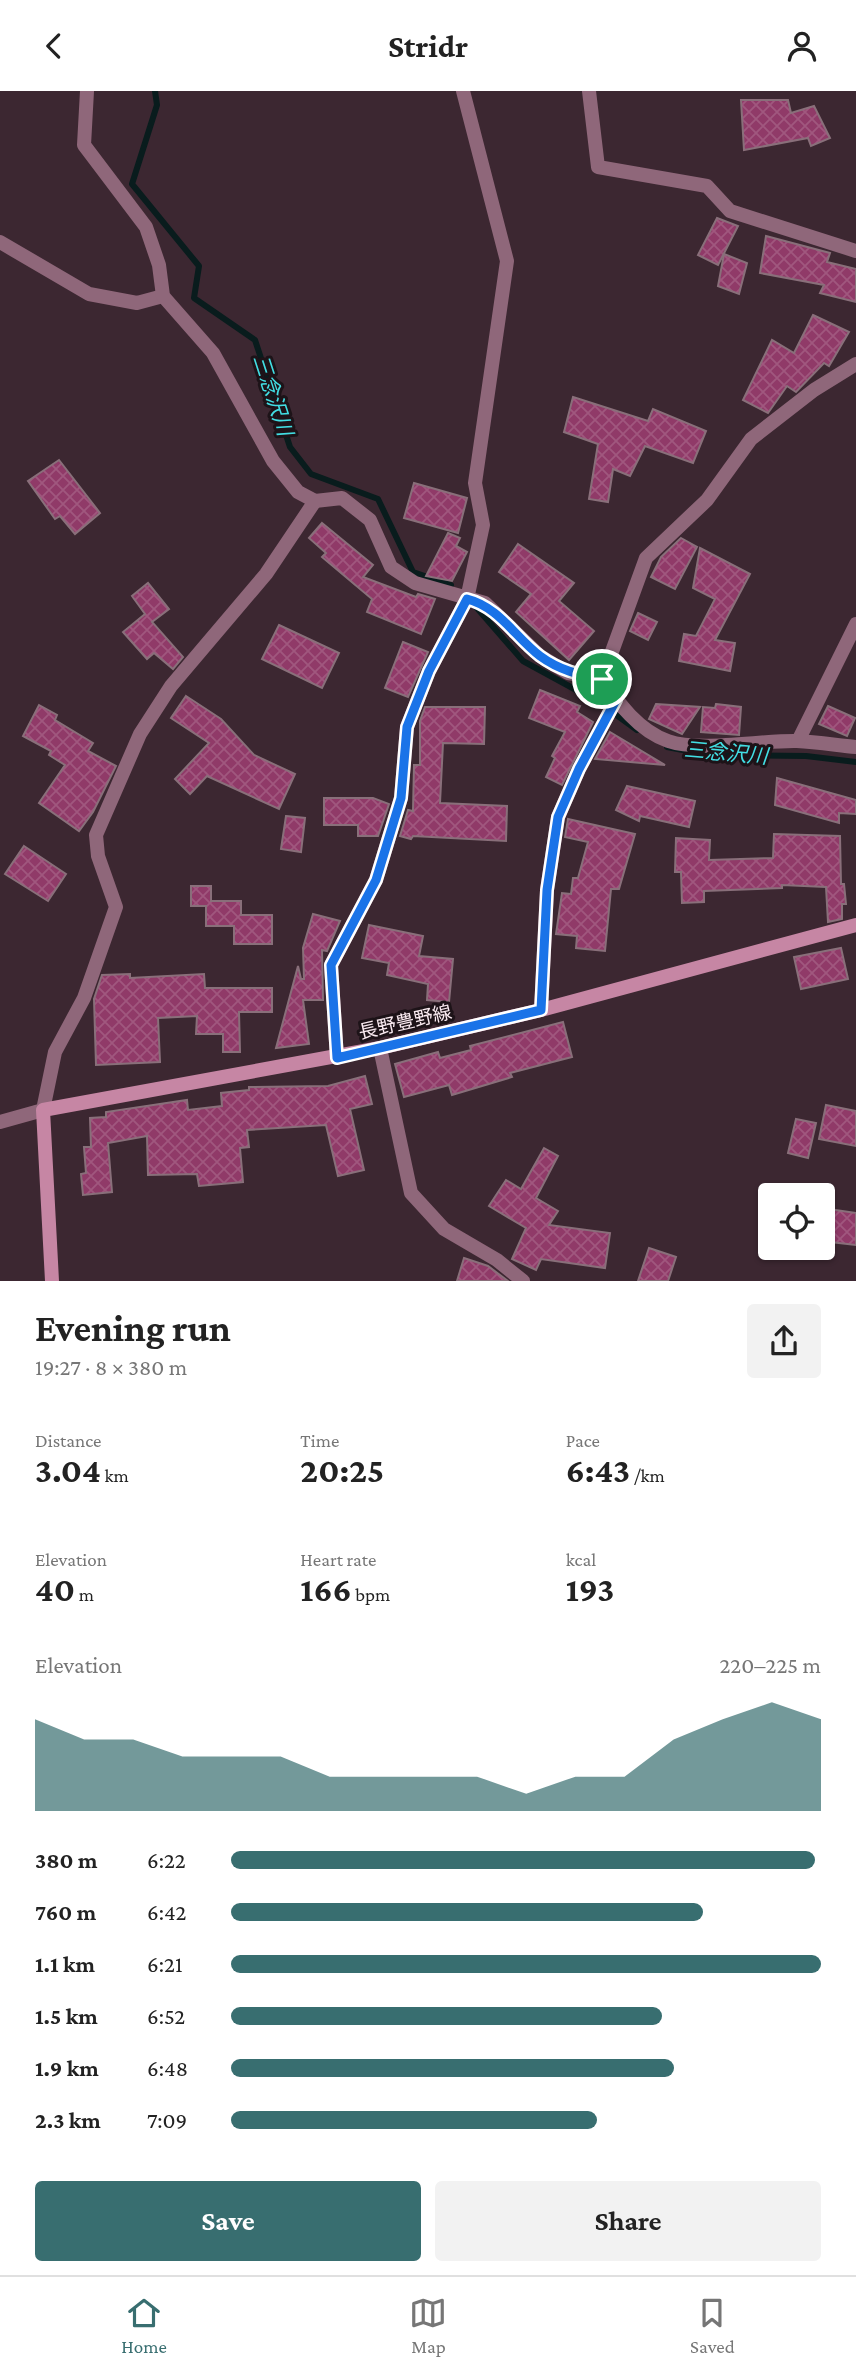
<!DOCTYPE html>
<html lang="en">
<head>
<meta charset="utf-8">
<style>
  body { margin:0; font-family:"Crimson Pro","Noto Sans JP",serif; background:#f2f2f2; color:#222; height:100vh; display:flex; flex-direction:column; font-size:26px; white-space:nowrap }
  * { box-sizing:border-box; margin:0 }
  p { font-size:23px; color:#767676 }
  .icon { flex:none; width:38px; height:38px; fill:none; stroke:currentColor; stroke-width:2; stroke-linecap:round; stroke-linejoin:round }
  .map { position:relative; height:1190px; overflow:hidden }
  .sheet { display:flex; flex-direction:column; background:#fff; flex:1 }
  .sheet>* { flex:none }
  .tools { position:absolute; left:758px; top:1092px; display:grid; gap:14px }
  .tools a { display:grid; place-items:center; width:77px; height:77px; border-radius:7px; background:#fff; box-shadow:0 2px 5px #0004; font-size:35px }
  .pin { position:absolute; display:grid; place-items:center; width:60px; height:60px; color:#fff; margin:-30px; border:4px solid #fff; border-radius:50%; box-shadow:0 2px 7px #0007 }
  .round { display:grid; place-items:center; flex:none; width:74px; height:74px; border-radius:7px; background:#f2f2f2 }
  .overview { display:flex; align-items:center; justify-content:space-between; height:119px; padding:0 35px }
  h1 { font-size:38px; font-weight:700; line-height:52px }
  .stats { display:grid; grid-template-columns:repeat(3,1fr); gap:10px; height:119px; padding:7px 35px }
  .stats div { display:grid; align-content:center }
  .stats b { font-size:35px; font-weight:700 }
  .stats small { font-size:19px; font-weight:400 }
  .stats p { font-size:19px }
  .chart { height:196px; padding:14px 35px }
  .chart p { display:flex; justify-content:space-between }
  .chart svg { width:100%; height:126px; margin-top:7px; fill:#386e70; opacity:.7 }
  .cta { display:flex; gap:14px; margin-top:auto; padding:14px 35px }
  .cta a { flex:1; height:80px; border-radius:7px; background:#386e70; color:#fff; font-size:28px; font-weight:700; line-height:80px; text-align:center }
  .cta a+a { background:#f2f2f2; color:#222 }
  ul { padding:0 35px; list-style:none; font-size:23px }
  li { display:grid; grid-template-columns:112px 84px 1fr; align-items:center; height:52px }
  li i { height:18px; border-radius:9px; background:#386e70 }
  header { display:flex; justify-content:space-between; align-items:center; height:91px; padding:0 35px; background:#fff; font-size:32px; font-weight:700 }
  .tab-bar { display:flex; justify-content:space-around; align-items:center; height:98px; border-top:2px solid #e0e0e0; background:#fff; font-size:19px; color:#767676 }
  .tab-bar a { display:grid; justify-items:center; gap:4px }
  .tab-bar .active { color:#386e70 }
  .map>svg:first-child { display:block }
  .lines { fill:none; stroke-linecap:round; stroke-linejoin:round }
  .stream { stroke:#091c1d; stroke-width:6 }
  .building { fill:url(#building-cross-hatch); stroke:#896f7a; stroke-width:2 }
  .minor { stroke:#8f677a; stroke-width:14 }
  .tertiary { stroke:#8f677a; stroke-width:14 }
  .secondary { stroke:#c686a4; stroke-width:14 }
  .route-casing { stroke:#fff; stroke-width:14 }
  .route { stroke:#1a73e8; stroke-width:9 }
  .labels { text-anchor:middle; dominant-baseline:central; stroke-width:6; stroke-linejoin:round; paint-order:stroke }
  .street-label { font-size:19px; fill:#faebf1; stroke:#1d1318 }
  .water-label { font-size:21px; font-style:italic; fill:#42dee3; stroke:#1d1318 }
</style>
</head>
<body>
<header><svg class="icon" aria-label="back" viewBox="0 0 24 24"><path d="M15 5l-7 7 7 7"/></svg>Stridr<svg class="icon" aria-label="person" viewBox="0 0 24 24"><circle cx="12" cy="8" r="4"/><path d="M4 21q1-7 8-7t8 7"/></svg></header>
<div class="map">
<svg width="856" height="1190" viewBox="0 0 856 1190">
  <defs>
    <pattern id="building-cross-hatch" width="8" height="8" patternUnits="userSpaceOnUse" patternTransform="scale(1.75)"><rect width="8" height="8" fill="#903a68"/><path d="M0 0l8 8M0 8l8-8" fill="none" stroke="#a0577e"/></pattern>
  </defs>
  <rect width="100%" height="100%" fill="#3c2731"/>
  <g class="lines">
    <g class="stream">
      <path d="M155 0 157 14 132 93 199 175 194 207 255 249 290 356 311 383 378 408 413 481 451 494"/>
      <path d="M476 516 523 570 600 612 637 639"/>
      <path d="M667 656 709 664 806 665 856 671"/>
    </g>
  </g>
  <g class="building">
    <path d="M741 9H788L791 22 814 15 830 47 811 55 808 47 744 59Z"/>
    <path d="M717 127 738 135 718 174 698 164Z"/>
    <path d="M766 145 830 162 827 171 856 178V211L820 202 824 194 760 182Z"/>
    <path d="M724 163 747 172 739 203 718 195Z"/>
    <path d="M813 224 849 241 829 275 824 272 796 301 787 295 768 322 743 309 772 249 794 262Z"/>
    <path d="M573 306 648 330 653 318 706 340 693 372 645 355 630 385 613 378 608 411 589 408 598 353 564 341Z"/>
    <path d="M59 369 100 422 75 443 60 425 55 428 28 390Z"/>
    <path d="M414 392 467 407 458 442 404 427Z"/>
    <path d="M322 432 373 474 363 486 416 506 418 503 435 508 421 543 367 521 372 508 322 466 326 462 309 447Z"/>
    <path d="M448 442 460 447 456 455 467 461 452 490 426 485Z"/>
    <path d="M681 447 697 456 675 498 651 486 661 466Z"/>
    <path d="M518 453 574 492 559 510 594 540 569 569 516 521 531 503 499 481Z"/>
    <path d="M700 457 750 483 715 549 735 552 730 580 679 570 684 543 696 545 715 508 693 497Z"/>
    <path d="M148 492 169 518 152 531 183 566 173 578 154 562 147 568 123 541 145 523 132 505Z"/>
    <path d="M638 522 657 531 648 549 630 540Z"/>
    <path d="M279 534 339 562 322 597 262 568Z"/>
    <path d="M403 551 428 561 408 606 385 597Z"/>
    <path d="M540 599 580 615 577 621 593 631 562 694 546 686 555 667 552 665 565 641 529 627Z"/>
    <path d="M186 605 221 628 254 664 295 683 279 718 207 685 190 703 175 688 209 652 171 627Z"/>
    <path d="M656 613 700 616 682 643 649 628Z"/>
    <path d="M716 613 741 616 739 644 701 641 703 616 715 617Z"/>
    <path d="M39 614 57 624 55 629 93 652 88 660 116 675 93 721 79 740 39 712 65 674 49 664 51 660 23 645Z"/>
    <path d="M828 615 855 627 847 645 819 633Z"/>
    <path d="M425 616H485L484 653 443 652 440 712 507 715 506 750 413 745 411 748 400 745 408 719 413 720 414 674H420V630Z"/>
    <path d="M610 641 665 674 595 668Z"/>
    <path d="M777 687 856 709V723L839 722V732L775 714Z"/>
    <path d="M627 695 695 710 689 736 640 725 639 730 616 719Z"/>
    <path d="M324 707H373L389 713 378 745H358V734H324Z"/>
    <path d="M286 725 305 727 301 761 281 758Z"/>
    <path d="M568 728 635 743 619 798H611L605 860 576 857 577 845 556 843 562 802 571 803 573 787H578L588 751 565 746Z"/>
    <path d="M774 743 840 745 841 793H844L846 813H842V828L828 831 826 796 782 794V797L704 800V811L682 812 681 781H675L676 747 710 749 709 769 773 767Z"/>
    <path d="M24 755 66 783 48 810 5 783Z"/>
    <path d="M191 795H211V810H241V824H272V853H234V835H206V815H191Z"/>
    <path d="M313 823 340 830 327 860 322 859 323 909H303L309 953 276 957 298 875 301 888H304L303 857Z"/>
    <path d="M369 834 423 845 419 865 453 868 449 911 427 909 428 893 387 884 389 872 362 867Z"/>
    <path d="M841 857 848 888 801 898 794 866Z"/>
    <path d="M130 883V887L204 883 205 897H272V921H239L240 961H223V943H196L197 925 158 927 160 971 96 974 94 908 102 884Z"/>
    <path d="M563 931 572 966 510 982 512 986 452 1004 449 994 404 1006 395 973 438 961 440 967 471 959 470 955Z"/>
    <path d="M365 985 372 1013 350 1018 364 1079 338 1085 326 1034 247 1039 249 1056 240 1057 243 1091 199 1095 197 1083 148 1084 147 1045 108 1052 112 1101 83 1104 81 1083 86 1082 84 1056H91L90 1027 106 1026V1021L187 1009 188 1019 222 1015 221 1002 249 999V996L328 995Z"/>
    <path d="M826 1014 856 1020V1055L819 1048Z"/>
    <path d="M796 1028 816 1032 808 1067 788 1062Z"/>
    <path d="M544 1057 558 1065 536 1107 558 1120 549 1134 610 1142 605 1177 541 1168 536 1179 512 1168 526 1137 489 1115 506 1089 521 1098Z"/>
    <path d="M822 1117 856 1122V1154L822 1150Z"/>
    <path d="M649 1157 676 1166 668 1190H638Z"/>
    <path d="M464 1167 488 1175 508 1190H457Z"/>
  </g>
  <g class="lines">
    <g class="minor">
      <path d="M589 0 598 76 707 95 730 120 856 160"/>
      <path d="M0 151 89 203 137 212 163 205"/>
      <path d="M315 410 342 407 370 429 391 476 415 492 485 512 540 565 568 582 602 588C618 612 639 640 668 650 699 661 762 649 797 650 816 651 836 654 856 656"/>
      <path d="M602 588 646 467 707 409 751 348 814 299 856 273"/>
      <path d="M798 650 856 533"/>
      <path d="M541 919 547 799 558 726 579 678 616 609"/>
      <path d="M380 957 411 1102 444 1138 497 1169 523 1190"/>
      <path d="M337 967 331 874 376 789 401 707 407 636 429 580 467 508 483 434 475 392 507 170 463 0"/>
      <path d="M43 1019 55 961 84 907 116 816 98 765 96 744 140 643 171 595 266 483 315 410 298 401 273 370 213 262 163 205 159 174 146 136 84 54 87 0"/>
    </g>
    <path class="tertiary" d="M0 1031 43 1019"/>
    <path class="secondary" d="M52 1190 43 1019 380 957 541 919 856 834"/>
  </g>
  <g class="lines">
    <defs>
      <path id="route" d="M467 508C499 516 515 546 540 565 559 579 579 584 602 588L616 609 579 678 558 726 547 799 541 919 337 967 331 874 376 789 401 707 407 636 429 580Z"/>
    </defs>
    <use href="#route" class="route-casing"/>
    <use href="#route" class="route"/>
  </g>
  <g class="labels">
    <g class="street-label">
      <text transform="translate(405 931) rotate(-13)">長野豊野線</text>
    </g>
    <g class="water-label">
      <text transform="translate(273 304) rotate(72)">三念沢川</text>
      <text transform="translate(726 662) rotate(5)">三念沢川</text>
    </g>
  </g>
</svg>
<div class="tools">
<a><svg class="icon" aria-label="locate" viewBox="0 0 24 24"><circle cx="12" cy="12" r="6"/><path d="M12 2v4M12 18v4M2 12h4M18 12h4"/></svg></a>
</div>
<div class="pin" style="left:602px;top:588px;background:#1e9e55"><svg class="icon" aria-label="arrive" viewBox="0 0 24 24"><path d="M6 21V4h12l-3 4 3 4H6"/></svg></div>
</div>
<section class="sheet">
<div class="overview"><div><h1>Evening run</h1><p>19:27 · 8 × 380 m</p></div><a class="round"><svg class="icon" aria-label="share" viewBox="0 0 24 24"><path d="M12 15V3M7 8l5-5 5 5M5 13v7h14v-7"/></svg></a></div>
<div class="stats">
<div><p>Distance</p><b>3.04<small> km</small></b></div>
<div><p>Time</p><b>20:25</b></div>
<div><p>Pace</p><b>6:43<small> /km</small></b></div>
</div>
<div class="stats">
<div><p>Elevation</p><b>40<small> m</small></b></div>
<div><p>Heart rate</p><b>166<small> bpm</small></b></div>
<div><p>kcal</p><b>193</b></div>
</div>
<div class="chart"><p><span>Elevation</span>220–225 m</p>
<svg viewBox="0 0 160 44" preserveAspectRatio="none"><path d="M0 44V12L10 19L20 19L30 25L40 25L50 25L60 32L70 32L80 32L90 32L100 38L110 32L120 32L130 19L140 12L150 6L160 12V44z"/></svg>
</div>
<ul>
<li><b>380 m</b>6:22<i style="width:99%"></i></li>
<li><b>760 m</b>6:42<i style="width:80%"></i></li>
<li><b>1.1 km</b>6:21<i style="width:100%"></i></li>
<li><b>1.5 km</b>6:52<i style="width:73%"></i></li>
<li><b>1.9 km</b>6:48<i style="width:75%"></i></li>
<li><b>2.3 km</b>7:09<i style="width:62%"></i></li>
</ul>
<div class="cta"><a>Save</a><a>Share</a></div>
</section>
<nav class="tab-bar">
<a class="active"><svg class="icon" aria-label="home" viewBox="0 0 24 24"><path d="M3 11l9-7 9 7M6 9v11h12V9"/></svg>Home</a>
<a><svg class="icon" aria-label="map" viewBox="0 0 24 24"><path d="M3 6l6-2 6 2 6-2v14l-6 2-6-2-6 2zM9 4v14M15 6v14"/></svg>Map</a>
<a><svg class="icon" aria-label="saved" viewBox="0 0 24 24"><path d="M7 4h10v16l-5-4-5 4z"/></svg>Saved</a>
</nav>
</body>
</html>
